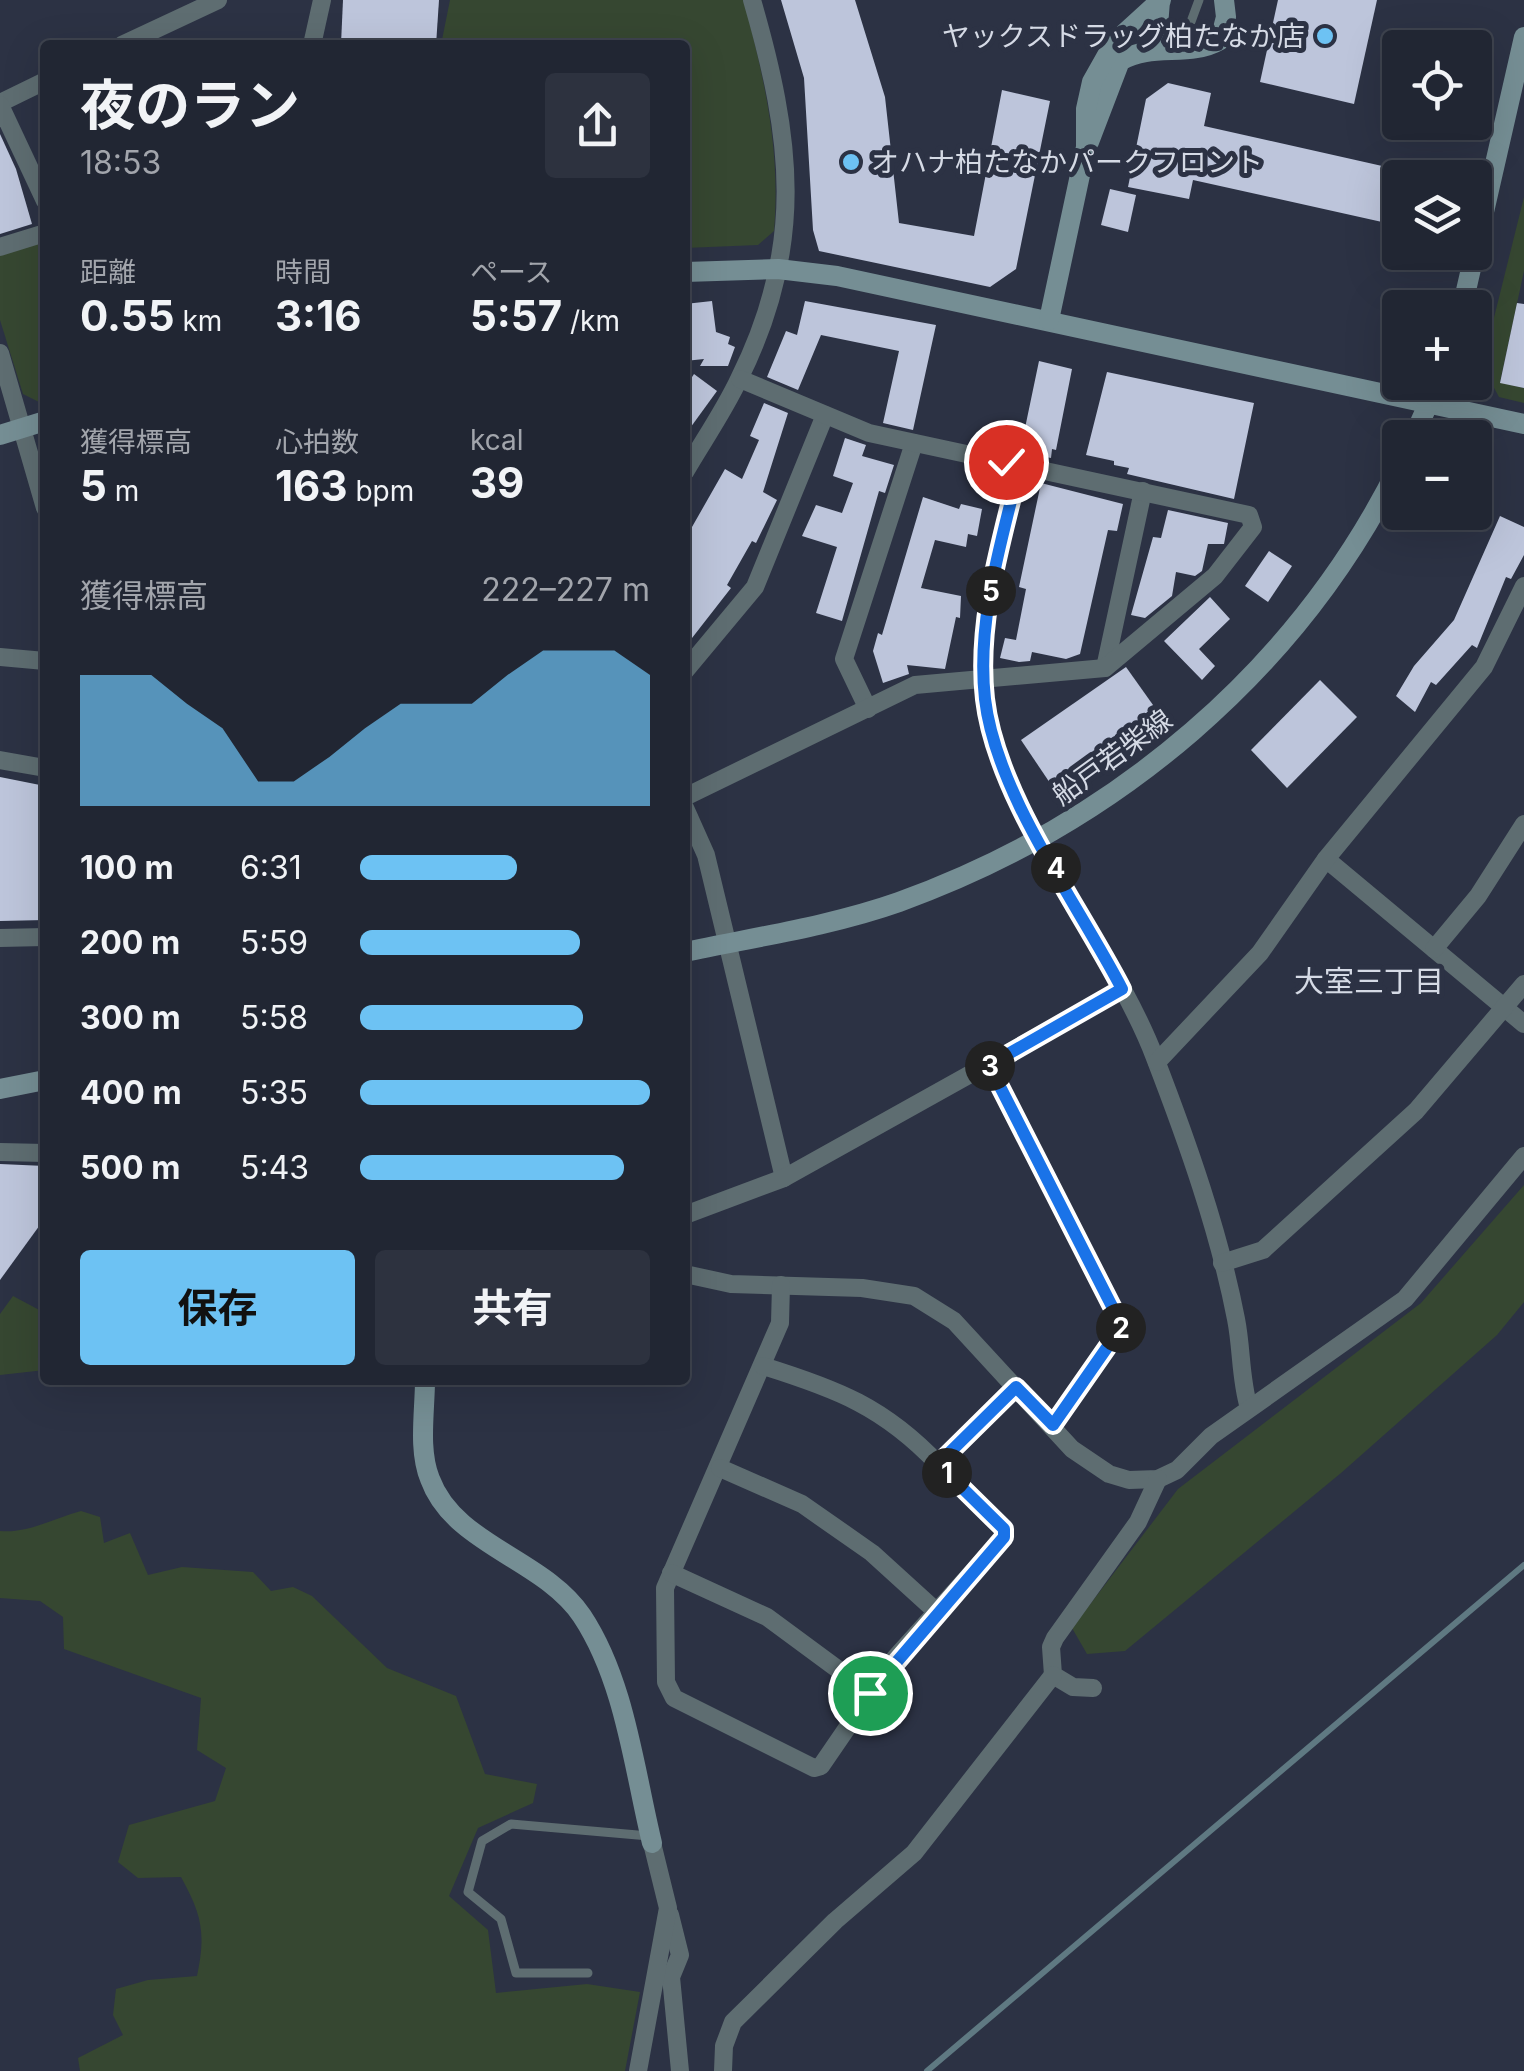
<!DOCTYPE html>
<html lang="ja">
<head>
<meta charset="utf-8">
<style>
  body { margin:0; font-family:Inter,"Noto Sans JP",sans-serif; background:#2d323f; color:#f1f3f6; height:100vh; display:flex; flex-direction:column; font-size:38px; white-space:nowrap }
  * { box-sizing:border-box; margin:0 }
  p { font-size:32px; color:#a2a5ac }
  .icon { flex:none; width:55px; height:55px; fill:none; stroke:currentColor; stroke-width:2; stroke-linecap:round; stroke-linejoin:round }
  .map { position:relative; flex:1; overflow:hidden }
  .drawer { position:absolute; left:40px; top:40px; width:650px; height:1345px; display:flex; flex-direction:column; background:#212633; border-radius:10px; box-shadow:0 10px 40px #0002,0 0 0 2px #3e434e }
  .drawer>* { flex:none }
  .tools { position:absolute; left:1382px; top:30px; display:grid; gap:20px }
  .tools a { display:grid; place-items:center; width:110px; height:110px; border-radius:10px; background:#212633; box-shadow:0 10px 40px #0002,0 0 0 2px #3e434e; font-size:50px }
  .pin { position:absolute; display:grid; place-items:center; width:85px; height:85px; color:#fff; margin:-42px; border:5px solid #fff; border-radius:50%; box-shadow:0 2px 10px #0007 }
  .km { position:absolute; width:50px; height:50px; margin:-25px; border-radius:50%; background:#222; color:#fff; font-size:28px; line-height:50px; text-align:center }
  .round { display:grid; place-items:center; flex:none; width:105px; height:105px; border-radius:10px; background:#2d323f }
  .head { display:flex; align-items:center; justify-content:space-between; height:170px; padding:0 40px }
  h1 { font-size:55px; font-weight:700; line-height:75px }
  .stats { display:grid; grid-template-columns:repeat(3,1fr); gap:15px; height:170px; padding:10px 40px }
  .stats div { display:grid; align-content:center }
  .stats b { font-size:42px; font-weight:700 }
  .stats small { font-size:28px; font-weight:400 }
  .stats p { font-size:28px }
  .chart { height:280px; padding:20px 40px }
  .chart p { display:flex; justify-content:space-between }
  .chart svg { width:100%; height:180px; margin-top:10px; fill:#6dc2f3; opacity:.7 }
  .action { display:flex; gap:20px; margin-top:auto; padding:20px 40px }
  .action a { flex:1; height:115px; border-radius:10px; background:#6dc2f3; color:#111; font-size:40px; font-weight:700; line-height:115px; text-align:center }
  .action a+a { background:#2d323f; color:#f1f3f6 }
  ul { padding:0 40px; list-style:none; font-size:32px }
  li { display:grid; grid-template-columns:160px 120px 1fr; align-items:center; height:75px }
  li i { height:25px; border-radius:12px; background:#6dc2f3 }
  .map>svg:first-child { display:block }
  .green { fill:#364731 }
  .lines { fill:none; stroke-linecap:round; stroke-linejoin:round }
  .stream { stroke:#5f7982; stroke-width:6 }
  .building { fill:#bdc5db }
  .lane { stroke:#5e6d71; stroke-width:9 }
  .street { stroke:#5e6d71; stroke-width:18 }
  .secondary { stroke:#758e94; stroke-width:20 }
  .route-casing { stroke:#fff; stroke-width:20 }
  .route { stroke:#1a73e8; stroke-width:12 }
  .poi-dot { fill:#6dc2f3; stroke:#2c3244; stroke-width:4 }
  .labels { text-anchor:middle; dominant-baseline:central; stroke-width:10; stroke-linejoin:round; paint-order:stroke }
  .poi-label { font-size:28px; fill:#d5dae5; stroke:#2c3244; text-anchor:end }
  .street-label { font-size:28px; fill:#d5dae5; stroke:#2c3244 }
  .neighbourhood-label { font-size:30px; fill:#d5dae5; stroke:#2c3244 }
</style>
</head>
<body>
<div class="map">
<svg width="1524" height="2071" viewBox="0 0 1524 2071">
  <rect width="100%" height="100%" fill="#2c3244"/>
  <g class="green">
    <path d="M450 0H744C764 79 781 149 774 231L758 245 685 248V45H441Z"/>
    <path d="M1524 197V271L1500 382 1524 388V403L1499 397 1482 366Z"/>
    <path d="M45 240V400L39 402 23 394 0 320V254Z"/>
    <path d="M1524 1185V1302L1497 1335 1341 1473 1125 1651 1087 1654 1072 1628 1178 1489 1421 1303Z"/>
    <path d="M13 1296 45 1313V1370L0 1375V1314Z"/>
    <path d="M81 1511 100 1517 104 1543 130 1533 148 1575 182 1567 253 1572 271 1591 293 1587 312 1596 387 1668 456 1696 485 1774 537 1784 533 1803 478 1828 449 1896 488 1930 496 1993 587 1984 640 1992 625 2071H80L78 2058 123 2035 113 2015 116 1989 148 1980 197 1976C206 1933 202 1915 181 1877L138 1878 118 1862 129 1825 215 1801 226 1768 197 1750 201 1698 64 1649 63 1617 40 1601 0 1598V1531C26 1534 55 1518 81 1511Z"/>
  </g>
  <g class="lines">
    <path class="stream" d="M927 2071 1524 1565"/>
  </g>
  <g class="building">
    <path d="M343 0H439L436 45 341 44Z"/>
    <path d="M781 0H855L885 97 899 223 974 236 1002 90 1050 101 1016 269 990 287 819 251 813 230 804 78Z"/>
    <path d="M1278 0H1377L1354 104 1260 82Z"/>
    <path d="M1168 83 1211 93 1204 126 1400 170V226L1193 180 1189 199 1128 187 1146 99Z"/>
    <path d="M0 134 16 169 32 224 0 234Z"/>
    <path d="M1110 189 1136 195 1128 232 1101 225Z"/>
    <path d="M712 301 716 332 730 337 728 344 735 347 728 366H700L704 359 685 361V304Z"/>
    <path d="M805 301 936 325 913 430 883 423 899 351 821 335 798 390 767 377 786 331 797 335Z"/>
    <path d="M1517 303 1524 304V388L1500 383Z"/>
    <path d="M1039 361 1072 369 1056 450 1052 449 1051 458 1020 452Z"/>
    <path d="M1107 372 1254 403 1234 499 1127 474 1129 468 1114 465V461L1086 455Z"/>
    <path d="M694 374 717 391 685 435V388Z"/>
    <path d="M764 403 788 413 763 492 777 500 756 543 752 541 727 585 731 588 685 647V524L692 527 725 469 742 479 759 440 750 436Z"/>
    <path d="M845 438 866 445 862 456 894 465 885 493 879 491 842 621 816 613 837 547 802 536 816 505 842 513 853 483 833 476Z"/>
    <path d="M1041 483 1123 504 1117 531 1108 530 1080 654 1066 659 1032 652 1030 661 1019 662 1000 658 1005 638 1016 640 1026 589 1019 587Z"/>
    <path d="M923 497 959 509 961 504 982 509 977 536 968 534 966 547 935 540 921 588 961 596 960 618 956 617 945 669 907 665 909 674 883 683 873 651 878 633 882 635Z"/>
    <path d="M1168 510 1228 523 1224 544H1208L1202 571 1195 576 1176 572 1172 596 1145 618 1131 615 1153 537 1161 538Z"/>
    <path d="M1500 516 1524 527V555L1511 579 1506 577 1477 648 1472 645 1436 685 1431 682 1415 712 1396 696 1414 666 1454 620Z"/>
    <path d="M1269 551 1292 566 1268 602 1245 586Z"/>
    <path d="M1210 597 1230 619 1199 649 1215 666 1202 680 1164 641Z"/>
    <path d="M1126 667 1158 712 1052 786 1021 740Z"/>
    <path d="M1320 680 1357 717 1287 788 1251 750Z"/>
    <path d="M0 777 45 786V920L0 921Z"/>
    <path d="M0 1164 45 1166V1218L0 1280Z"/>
  </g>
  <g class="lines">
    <g class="lane">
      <path d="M1182 46 1199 0"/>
      <path d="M588 1973H516L501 1919 468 1892 482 1841 511 1824 649 1836"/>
    </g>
    <g class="street">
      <path d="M122 45 218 0"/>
      <path d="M312 45 322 0"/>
      <path d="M0 103 45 81"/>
      <path d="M0 105 45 201"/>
      <path d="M0 247 45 233"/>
      <path d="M0 353 45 508"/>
      <path d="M1020 465C1003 535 981 608 983 681 988 803 1111 941 1155 1058 1187 1141 1219 1231 1236 1319 1242 1349 1240 1378 1249 1408"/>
      <path d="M685 472C703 441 724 411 739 379 806 245 792 138 752 0"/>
      <path d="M0 657 45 661"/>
      <path d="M1105 668 1143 491"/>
      <path d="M685 671 755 587 825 415"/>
      <path d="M868 709 844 659 914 443"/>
      <path d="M0 760 45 768"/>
      <path d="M685 797 915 685 1105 668 1215 576 1253 527 1249 515 869 433 740 379"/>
      <path d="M685 808 706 855 784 1178"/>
      <path d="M1326 859 1524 1024"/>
      <path d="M0 938 45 937"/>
      <path d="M1434 949 1478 896 1524 824"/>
      <path d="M1157 1062 1260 953 1326 859 1484 667 1524 586"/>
      <path d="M989 1065 1122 1327 1053 1425"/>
      <path d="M0 1152 45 1153"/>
      <path d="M685 1215 784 1178 1123 989"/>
      <path d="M1222 1263 1263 1250 1416 1111 1524 984"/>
      <path d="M685 1274 731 1284 862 1288 914 1296 954 1321 1072 1449 1109 1474 1129 1480 1158 1479 1177 1470 1211 1436 1405 1299 1524 1156"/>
      <path d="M781 1285 780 1323 665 1588 666 1682 674 1698 814 1768 821 1766 895 1658 1004 1537V1529L938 1464 1015 1387"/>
      <path d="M763 1366C837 1389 884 1407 938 1464"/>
      <path d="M720 1468 802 1504 872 1553 938 1613"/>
      <path d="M671 1573 767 1617 870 1693"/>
      <path d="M1093 1688 1073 1687 1053 1675 1051 1647 1055 1638 1138 1522 1158 1479"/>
      <path d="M670 1915 680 1955 671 1977 680 2071"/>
      <path d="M638 2071 668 1908 652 1843"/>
      <path d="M723 2071 724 2046 733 2022 835 1921 914 1853 1053 1675"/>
    </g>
    <g class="secondary">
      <path d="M1160 1 1158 26 1172 49"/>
      <path d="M1089 142 1120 61C1153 42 1189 58 1220 40L1226 17 1224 0"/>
      <path d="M685 272 778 269 837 276 1524 424"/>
      <path d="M1462 308 1524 37"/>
      <path d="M1049 320 1086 147V109L1092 82 1114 43 1161 0"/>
      <path d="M0 435 45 421"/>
      <path d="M1413 438 1438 382"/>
      <path d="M685 952C756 937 831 926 899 902 1115 824 1298 671 1400 464"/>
      <path d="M0 1089 45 1080"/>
      <path d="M425 1380C425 1411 418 1450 430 1479 454 1545 544 1559 582 1616 625 1681 634 1769 652 1843"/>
    </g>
  </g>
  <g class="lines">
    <defs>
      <path id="route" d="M870 1693 1004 1537V1529L938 1464 1016 1387 1053 1425 1122 1326 989 1065 1122 989C1078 904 996 794 985 699 976 621 1002 540 1020 465L1006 462"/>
    </defs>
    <use href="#route" class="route-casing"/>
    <use href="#route" class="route"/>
  </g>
  <g class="poi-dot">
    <circle cx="1325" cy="36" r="10"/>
    <circle cx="851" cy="162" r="10"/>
  </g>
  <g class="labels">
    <g class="poi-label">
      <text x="1305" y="36">ヤックスドラッグ柏たなか店</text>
      <text x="871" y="162" text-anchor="start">オハナ柏たなかパークフロント</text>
    </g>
    <g class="street-label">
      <text transform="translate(1112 757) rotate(-36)">船戸若柴線</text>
    </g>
    <g class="neighbourhood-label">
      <text x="1369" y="981">大室三丁目</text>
    </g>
  </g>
</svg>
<div class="tools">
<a><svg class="icon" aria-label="locate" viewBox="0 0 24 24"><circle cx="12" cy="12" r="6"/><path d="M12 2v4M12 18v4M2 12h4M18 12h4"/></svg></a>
<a><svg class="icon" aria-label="layers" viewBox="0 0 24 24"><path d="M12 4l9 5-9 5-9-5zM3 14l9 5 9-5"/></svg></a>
<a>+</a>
<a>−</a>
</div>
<div class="pin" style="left:870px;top:1693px;background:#1e9e55"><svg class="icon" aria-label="arrive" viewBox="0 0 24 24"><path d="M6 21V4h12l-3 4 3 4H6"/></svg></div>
<div class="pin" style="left:1006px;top:462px;background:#d93025"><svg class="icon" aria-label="check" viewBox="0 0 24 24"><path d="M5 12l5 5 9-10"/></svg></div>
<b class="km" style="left:947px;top:1473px">1</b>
<b class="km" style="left:1121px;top:1328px">2</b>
<b class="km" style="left:990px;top:1066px">3</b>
<b class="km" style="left:1056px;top:868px">4</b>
<b class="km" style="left:991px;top:591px">5</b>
<section class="drawer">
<div class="head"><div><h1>夜のラン</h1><p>18:53</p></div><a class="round"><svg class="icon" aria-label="share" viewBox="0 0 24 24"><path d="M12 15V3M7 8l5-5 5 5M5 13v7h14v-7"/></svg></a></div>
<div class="stats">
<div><p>距離</p><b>0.55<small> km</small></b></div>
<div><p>時間</p><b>3:16</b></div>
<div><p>ペース</p><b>5:57<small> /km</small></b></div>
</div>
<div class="stats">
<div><p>獲得標高</p><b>5<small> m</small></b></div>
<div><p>心拍数</p><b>163<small> bpm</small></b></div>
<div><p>kcal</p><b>39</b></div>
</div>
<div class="chart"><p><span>獲得標高</span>222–227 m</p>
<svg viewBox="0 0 160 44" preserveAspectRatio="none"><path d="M0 44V12L10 12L20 12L30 19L40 25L50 38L60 38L70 32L80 25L90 19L100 19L110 19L120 12L130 6L140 6L150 6L160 12V44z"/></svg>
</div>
<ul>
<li><b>100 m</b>6:31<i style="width:54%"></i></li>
<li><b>200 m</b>5:59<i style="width:76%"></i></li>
<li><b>300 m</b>5:58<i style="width:77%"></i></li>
<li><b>400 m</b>5:35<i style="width:100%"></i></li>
<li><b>500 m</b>5:43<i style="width:91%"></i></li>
</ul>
<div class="action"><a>保存</a><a>共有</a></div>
</section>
</div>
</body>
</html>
